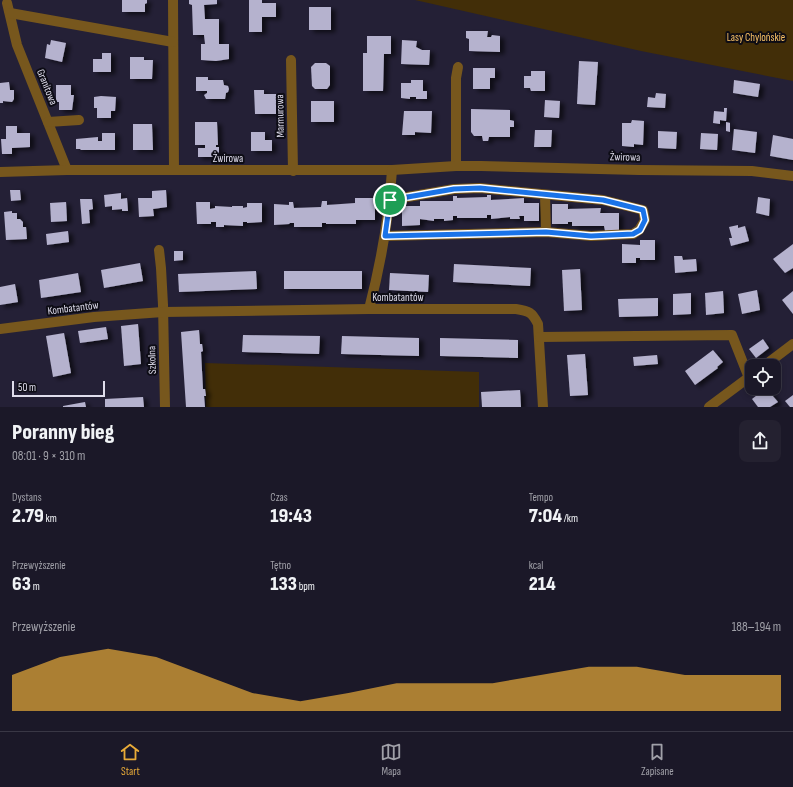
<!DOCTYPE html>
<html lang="pl">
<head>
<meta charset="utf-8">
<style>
  body { margin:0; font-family:"Sofia Sans Condensed",sans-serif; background:#242130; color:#f1f3f6; height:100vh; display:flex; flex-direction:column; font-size:15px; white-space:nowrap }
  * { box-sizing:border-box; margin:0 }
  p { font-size:13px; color:#a0a0a8 }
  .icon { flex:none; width:22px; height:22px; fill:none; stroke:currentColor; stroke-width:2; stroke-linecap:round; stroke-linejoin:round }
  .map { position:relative; height:407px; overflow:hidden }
  .side { display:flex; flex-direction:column; background:#1b1828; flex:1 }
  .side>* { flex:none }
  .controls { position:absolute; left:745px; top:359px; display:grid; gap:8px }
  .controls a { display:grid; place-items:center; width:36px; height:36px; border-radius:8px; background:#1b1828; box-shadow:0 2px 6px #0003,0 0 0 1px #393745; font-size:20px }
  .scale { position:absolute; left:12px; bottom:10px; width:93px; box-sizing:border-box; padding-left:4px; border:2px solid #dfddec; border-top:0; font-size:11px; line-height:14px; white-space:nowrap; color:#dfddec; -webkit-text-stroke:3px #0d0c15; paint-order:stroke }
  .pin { position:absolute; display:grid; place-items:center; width:34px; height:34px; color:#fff; margin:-17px; border:2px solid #fff; border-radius:50%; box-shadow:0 1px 4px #0007 }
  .round { display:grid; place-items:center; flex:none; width:42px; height:42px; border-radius:8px; background:#242130 }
  .headline { display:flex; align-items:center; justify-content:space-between; height:68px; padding:0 12px }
  h1 { font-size:22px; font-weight:800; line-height:30px }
  .metrics { display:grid; grid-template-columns:repeat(3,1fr); gap:6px; height:68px; padding:4px 12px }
  .metrics div { display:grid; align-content:center }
  .metrics b { font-size:20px; font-weight:800 }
  .metrics small { font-size:11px; font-weight:400 }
  .metrics p { font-size:11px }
  .chart { height:112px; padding:8px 12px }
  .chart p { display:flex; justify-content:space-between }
  .chart svg { width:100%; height:72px; margin-top:4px; fill:#e9ab38; opacity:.7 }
  .tab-bar { display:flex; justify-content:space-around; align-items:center; height:56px; border-top:1px solid #393745; background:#1b1828; font-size:11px; color:#a0a0a8 }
  .tab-bar a { display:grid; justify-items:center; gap:2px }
  .tab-bar .selected { color:#e9ab38 }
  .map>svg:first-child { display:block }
  .green { fill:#422e08 }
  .building { fill:#b5b2ce; filter:url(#shadow) }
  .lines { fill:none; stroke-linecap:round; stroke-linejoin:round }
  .minor { stroke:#77571d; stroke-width:10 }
  .route-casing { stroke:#fff; stroke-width:8 }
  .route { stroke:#1a73e8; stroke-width:5 }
  .labels { text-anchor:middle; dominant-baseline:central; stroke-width:4; stroke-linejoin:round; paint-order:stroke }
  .park-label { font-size:11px; fill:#fbc366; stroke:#0d0c15 }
  .street-label { font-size:11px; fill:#dfddec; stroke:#0d0c15 }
</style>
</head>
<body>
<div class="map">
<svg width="793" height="407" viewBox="0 0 793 407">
  <defs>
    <filter id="shadow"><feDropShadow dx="4.5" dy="2.5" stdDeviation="2" flood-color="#0009"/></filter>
  </defs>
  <rect width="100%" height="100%" fill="#242036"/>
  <g class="green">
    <path d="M415 0H793V81L641 51Z"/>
    <path d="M205 363 479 372V407H206Z"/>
  </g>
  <g class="building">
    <path d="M122 0H147V3L145 4V12H122Z"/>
    <path d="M189 0H217V4L204 5 205 19H219V44H229V59L216 61 201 60V44H205L204 35H193L192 5 189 4Z"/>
    <path d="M249 0H262V3H276V17H262V32H249Z"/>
    <rect x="309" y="7" width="22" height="23"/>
    <path d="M466 31H488L487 37H491L492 35 500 36V52L469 51V39L466 38Z"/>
    <path d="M367 36H391V54H384L383 91H363V53H367Z"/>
    <path d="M51 40 66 43 62 62 45 58 47 44 50 45Z"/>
    <path d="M402 40 417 41 416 47 422 50H430L429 65 401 64Z"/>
    <path d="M102 53H111V72H93V59H102Z"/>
    <path d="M130 57H144V60H153L152 79H130Z"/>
    <path d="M579 61 598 62 595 105 577 104Z"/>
    <path d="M315 63H326L330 66V85L327 89H315L312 86 311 67Z"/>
    <path d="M473 68H495V78H490V89H473Z"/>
    <path d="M531 71H545V91H531L530 88H524V76H531Z"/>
    <path d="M196 77H208V80H223L224 85 228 86 229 89 228 92 226 93 225 99H206L204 95 207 93V91H196Z"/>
    <path d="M411 80H423V91H427V99H416V97H410V99L401 98V83H411Z"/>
    <path d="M734 80 760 84 758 97 733 93Z"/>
    <path d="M9 82 10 90H14V99L12 102 3 101V103H0V83Z"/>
    <path d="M56 85H71V95H74L72 110H59V102H56Z"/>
    <path d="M254 90H264V94H276V114H255Z"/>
    <path d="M656 93 666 94 665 108 647 107 648 97 655 98Z"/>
    <path d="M101 96 116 97 115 111H111V118H97V108H94V97Z"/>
    <path d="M545 100 560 101 559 118 544 117Z"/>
    <rect x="311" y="101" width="23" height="21"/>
    <path d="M724 108H727L726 121 720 120V124L713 123 714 111 724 112Z"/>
    <path d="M471 109 510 110V120L514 121V127H510V137H489L488 141H483L482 136H474L471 132Z"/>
    <path d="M404 111H432L431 133 415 132V135H402Z"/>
    <path d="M632 120 644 121 643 145 634 144V147L622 146V123H631Z"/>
    <path d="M195 122H217L218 145H216V147H219V157H198V148H205V145H195Z"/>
    <path d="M726 122 730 123V132L726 131Z"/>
    <path d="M133 124H152L153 150H133Z"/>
    <path d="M6 126H17V133H30V147L12 148V154H2L1 139H6Z"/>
    <path d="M734 129 757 132 755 153 732 150Z"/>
    <path d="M535 130H552L551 147H534Z"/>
    <path d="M658 131 677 132 676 149 658 148Z"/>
    <path d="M251 132H265V140H272V151H251Z"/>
    <path d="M102 133H115V150H80L81 149H76V139L98 137V141H102Z"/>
    <path d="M701 133 718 134 717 150 700 149Z"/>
    <path d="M773 135 793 139V160L770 156Z"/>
    <path d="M10 190H20L21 200 11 201Z"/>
    <path d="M166 190 167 207 153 209 154 216 139 217 138 198H152V191Z"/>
    <path d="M121 193V199L127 198 128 211H122V209L112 210V206L105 207 104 195Z"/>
    <path d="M487 195H491V200L524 198V203H539V221H524V216H519L520 219H510V217L491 219V215H487V218H457V216H453V220L444 221V219H434V221L420 219V225L402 226V206H420V201H453V196H457V198L487 197Z"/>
    <path d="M758 197 770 199 769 216 756 213Z"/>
    <path d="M355 198H375V220H356V224H326V223H322V227H294V223H290L289 224 274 225V204L289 205V202H293L294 208 321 207 322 201H327V205L355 203Z"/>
    <path d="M80 199H92L93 209 89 210 90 223 82 224Z"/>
    <path d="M66 202 67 221 51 222 50 203Z"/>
    <path d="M196 202H210V209L215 208V206L232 207V206H243V208L247 207V203H262V222L247 223V222H243V226L224 225V227H216V222H211V224H197Z"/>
    <path d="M552 204H568V209L601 208 600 213H619V230L605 231 604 226H572V222H568V224H552Z"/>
    <path d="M12 211V213H17V219H20L23 222V227H26L27 239 6 240 4 212Z"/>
    <path d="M738 225V228L745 226 749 241 731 246 729 238H732L729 227Z"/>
    <path d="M68 231 69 242 47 245 46 234Z"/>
    <path d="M640 240H655V260H640V258H636V263H622V244L640 245Z"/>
    <path d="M793 244V268L785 273 773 259Z"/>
    <path d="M174 251H183V260L174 261Z"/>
    <path d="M674 256H682L683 260 696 259 697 271 675 273Z"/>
    <path d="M140 263 143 281 104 288 101 270Z"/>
    <path d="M454 264 531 268 530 286 453 282Z"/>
    <path d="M580 269 582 310 564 311 562 270Z"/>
    <path d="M256 271 257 289 179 292 178 274Z"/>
    <rect x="284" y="271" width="78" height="18"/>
    <path d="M78 273 81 292 41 298 39 280Z"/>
    <path d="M390 273 429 275 428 292 389 290Z"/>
    <path d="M15 284 18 302 0 305V287Z"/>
    <path d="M757 290 760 310 742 314 738 294Z"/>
    <path d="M723 291 724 313 706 315 705 293Z"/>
    <path d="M793 291V314L782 300Z"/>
    <path d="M691 293V314L673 315V294Z"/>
    <path d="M658 298V316L619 317 618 299Z"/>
    <path d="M138 324 141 364 124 366 121 326Z"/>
    <path d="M106 327 108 339 80 343 78 331Z"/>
    <path d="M199 330 200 344H202L203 351 201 352 203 389H205L206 396H204L205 407H186L181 332Z"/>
    <path d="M64 333 71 373 53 377 46 336Z"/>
    <path d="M243 335 320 336 319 354 242 352Z"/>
    <path d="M342 336 419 338V356L341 354Z"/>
    <path d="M440 338 518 340V358L440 356Z"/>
    <path d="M763 339 769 348 756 358 749 349Z"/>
    <path d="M713 350 723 362 717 367 718 368 695 385 685 371Z"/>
    <path d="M585 354 588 395 570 396 567 355Z"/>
    <path d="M657 355 658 364 634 366 633 357Z"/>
    <path d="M766 388 778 402 770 407H758L752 399Z"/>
    <path d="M520 390 521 407H482L481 392Z"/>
    <path d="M793 395V407H790L785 401Z"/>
    <path d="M143 397 144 407H105V399Z"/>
    <path d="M85 402 86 407H63V406Z"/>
  </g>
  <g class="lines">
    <g class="minor">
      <path d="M173 0 174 170"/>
      <path d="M7 3 17 45 67 170"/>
      <path d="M10 13 173 42"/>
      <path d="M291 60 293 171"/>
      <path d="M48 122 79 120"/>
      <path d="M456 166V78L458 67"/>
      <path d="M0 172 67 170H392L456 166H481L639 170 752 171 793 176"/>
      <path d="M545 195 546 232"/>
      <path d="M385 236 546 232 591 236 633 234 639 230 645 220 643 210 603 200 480 188 454 189 390 200"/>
      <path d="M159 250 161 268 163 305 165 407"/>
      <path d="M369 309C381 263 389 217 392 170"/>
      <path d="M0 329 94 317 163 312 369 309H516C529 311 532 312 538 324L543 407"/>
      <path d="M540 337 732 335 749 378"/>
      <path d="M764 366 793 344"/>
      <path d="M709 407 752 375"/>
    </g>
  </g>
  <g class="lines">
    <defs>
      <path id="route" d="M480 188 603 200 643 210 645 220 640 230 633 234 591 236 546 232 385 236 390 200 454 189Z"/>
    </defs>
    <use href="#route" class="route-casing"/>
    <use href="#route" class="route"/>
  </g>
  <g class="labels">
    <g class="park-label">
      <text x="756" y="37">Lasy Chylońskie</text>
    </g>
    <g class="street-label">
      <text transform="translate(47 87) rotate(68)">Granitowa</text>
      <text transform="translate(280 116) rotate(-91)">Marmurowa</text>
      <text transform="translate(625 157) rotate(1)">Żwirowa</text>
      <text x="228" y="158">Żwirowa</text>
      <text x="398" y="297">Kombatantów</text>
      <text transform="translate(73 308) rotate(-7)">Kombatantów</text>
      <text transform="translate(152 360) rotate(-92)">Szkolna</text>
    </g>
  </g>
</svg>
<div class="controls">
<a><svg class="icon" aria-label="locate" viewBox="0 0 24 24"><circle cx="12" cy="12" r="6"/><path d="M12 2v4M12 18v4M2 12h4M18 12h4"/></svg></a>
</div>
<div class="scale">50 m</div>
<div class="pin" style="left:390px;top:200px;background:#1e9e55"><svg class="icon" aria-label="arrive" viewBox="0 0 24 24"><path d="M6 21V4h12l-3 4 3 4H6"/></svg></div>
</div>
<section class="side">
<div class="headline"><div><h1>Poranny bieg</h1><p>08:01 · 9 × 310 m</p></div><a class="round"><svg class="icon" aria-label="share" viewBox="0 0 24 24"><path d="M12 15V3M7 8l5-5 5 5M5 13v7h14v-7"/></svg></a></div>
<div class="metrics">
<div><p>Dystans</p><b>2.79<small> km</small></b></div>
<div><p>Czas</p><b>19:43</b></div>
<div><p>Tempo</p><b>7:04<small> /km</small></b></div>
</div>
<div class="metrics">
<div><p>Przewyższenie</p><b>63<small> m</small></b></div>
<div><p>Tętno</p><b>133<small> bpm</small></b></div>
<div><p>kcal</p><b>214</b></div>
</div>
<div class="chart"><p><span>Przewyższenie</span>188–194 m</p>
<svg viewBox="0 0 160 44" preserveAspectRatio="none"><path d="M0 44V22L10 11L20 6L30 11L40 22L50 33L60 38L70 33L80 27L90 27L100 27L110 22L120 17L130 17L140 22L150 22L160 22V44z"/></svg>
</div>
</section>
<nav class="tab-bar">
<a class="selected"><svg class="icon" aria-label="home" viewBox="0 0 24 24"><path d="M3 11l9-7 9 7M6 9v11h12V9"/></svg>Start</a>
<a><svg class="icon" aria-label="map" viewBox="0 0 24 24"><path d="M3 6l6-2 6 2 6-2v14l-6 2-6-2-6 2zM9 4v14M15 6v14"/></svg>Mapa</a>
<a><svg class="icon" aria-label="saved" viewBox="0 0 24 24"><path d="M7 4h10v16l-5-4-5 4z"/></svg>Zapisane</a>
</nav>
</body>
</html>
